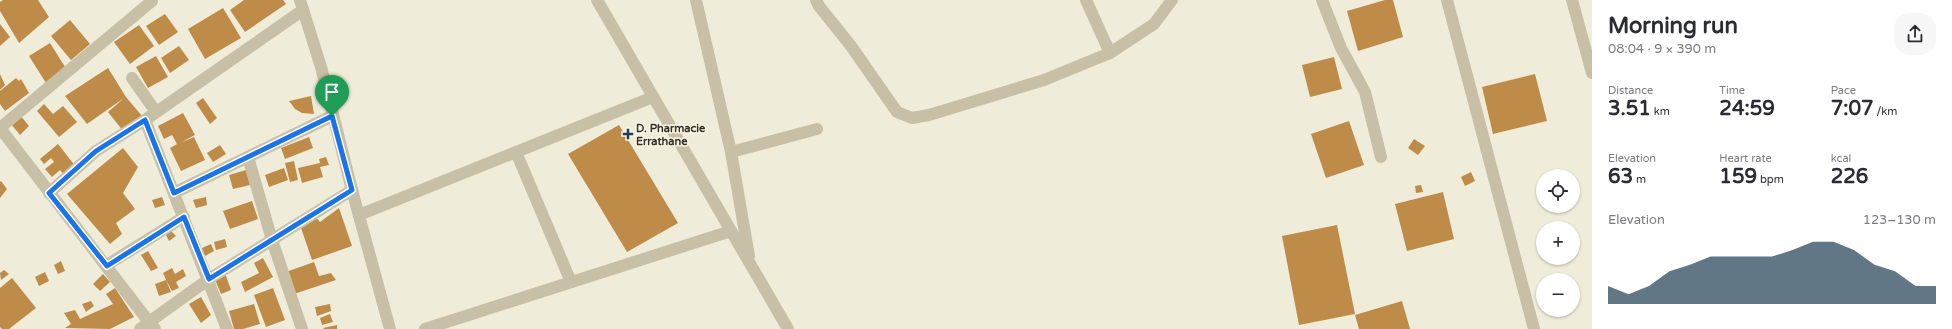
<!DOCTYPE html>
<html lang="en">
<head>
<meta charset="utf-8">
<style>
  body { margin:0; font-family:"Varela Round",sans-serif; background:#f7f7f7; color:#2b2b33; height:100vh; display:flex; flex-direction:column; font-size:15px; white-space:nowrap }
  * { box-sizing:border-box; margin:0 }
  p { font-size:13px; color:#7c7c81 }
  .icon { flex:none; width:22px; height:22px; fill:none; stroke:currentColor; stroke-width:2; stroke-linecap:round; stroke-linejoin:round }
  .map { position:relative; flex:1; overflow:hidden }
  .panel { display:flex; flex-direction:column; background:#fff; width:360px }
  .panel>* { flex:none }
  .fabs { position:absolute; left:1536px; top:169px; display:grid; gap:8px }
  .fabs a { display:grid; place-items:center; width:44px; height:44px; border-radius:50%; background:#fff; box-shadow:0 1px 3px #0004; font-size:20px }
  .pin { position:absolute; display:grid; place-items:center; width:34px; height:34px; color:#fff; margin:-41px -17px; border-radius:50% 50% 50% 0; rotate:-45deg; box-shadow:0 0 4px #0007 }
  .pin .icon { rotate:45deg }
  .round { display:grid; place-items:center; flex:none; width:42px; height:42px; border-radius:16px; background:#f7f7f7 }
  .overview { display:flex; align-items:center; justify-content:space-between; height:68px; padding:0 16px }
  h1 { font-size:22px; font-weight:800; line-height:30px }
  .stats { display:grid; grid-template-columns:repeat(3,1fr); gap:6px; height:68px; padding:4px 16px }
  .stats div { display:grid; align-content:center }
  .stats b { font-size:20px; font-weight:800 }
  .stats small { font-size:11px; font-weight:400 }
  .stats p { font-size:11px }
  .chart { height:112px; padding:8px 16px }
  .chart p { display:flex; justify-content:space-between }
  .chart svg { width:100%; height:72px; margin-top:4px; fill:#1f3e52; opacity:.7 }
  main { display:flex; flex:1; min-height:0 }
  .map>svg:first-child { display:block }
  .building { fill:#be8c48 }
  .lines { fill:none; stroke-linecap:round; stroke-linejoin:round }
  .minor { stroke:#c7c0a6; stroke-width:12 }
  .route-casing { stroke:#fff; stroke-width:8 }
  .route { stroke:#1a73e8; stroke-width:5 }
  .poi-dot { fill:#1f3e52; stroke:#f8f5e5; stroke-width:1.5 }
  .labels { text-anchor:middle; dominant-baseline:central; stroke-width:3; stroke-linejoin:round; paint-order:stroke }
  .poi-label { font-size:11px; font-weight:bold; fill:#332f27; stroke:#f8f5e5; text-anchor:start }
</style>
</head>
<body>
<main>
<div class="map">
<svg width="1592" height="329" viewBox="0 0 1592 329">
  <rect width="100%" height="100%" fill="#efecd9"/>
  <g class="building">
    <path d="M3 0H38L49 17 19 43 0 11V2Z"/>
    <path d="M244 0H283L286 4 245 32 230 10Z"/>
    <path d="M1385 0H1393L1403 37 1358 51 1347 11Z"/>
    <path d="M223 8 241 38 205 59 188 29Z"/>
    <path d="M165 14 178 32 159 45 146 26Z"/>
    <path d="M70 20 90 44 71 60 51 36Z"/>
    <path d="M0 24 10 37 0 46Z"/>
    <path d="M139 25 154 46 130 64 114 42Z"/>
    <path d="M50 43 67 70 46 83 29 56Z"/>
    <path d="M179 46 189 60 170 73 161 58Z"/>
    <path d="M156 56 168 77 148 88 136 67Z"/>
    <path d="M1334 57 1342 89 1310 97 1302 65Z"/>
    <path d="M108 68 126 97 142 116 124 132 108 112 124 98 87 124 65 96Z"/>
    <path d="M0 74 5 85 0 90Z"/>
    <path d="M1535 74 1547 121 1493 134 1482 87Z"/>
    <path d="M16 78 19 81 21 79 29 93 5 111 0 104V91Z"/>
    <path d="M311 96 314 114 302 113 295 109 289 101Z"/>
    <path d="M203 98 217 118 210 124 196 103Z"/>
    <path d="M44 104 53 114 63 106 77 122 59 137 37 111Z"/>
    <path d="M183 113 195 135 180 143 194 137 205 160 181 171 170 148 177 144 172 135 164 139 158 126Z"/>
    <path d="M20 115 29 126 20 135 11 124Z"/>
    <path d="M1349 121 1364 165 1326 178 1311 134Z"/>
    <path d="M619 125 678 223 627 252 568 154Z"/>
    <path d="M309 137 313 148 285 159 281 148Z"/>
    <path d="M1414 139 1425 146 1418 155 1408 148Z"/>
    <path d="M58 144 76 167 65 176 60 170 52 177 45 169 54 162 51 158 44 164 40 159Z"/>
    <path d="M220 145 226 154 213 162 207 153Z"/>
    <path d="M123 148 138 167 123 193 135 209 116 223 122 234 110 244 67 194Z"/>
    <path d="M326 157 329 165 320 167 323 177 302 183 298 168 320 163 319 159Z"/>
    <path d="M294 161 298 180 290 182 285 163Z"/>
    <path d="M284 168 288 180 269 187 265 175Z"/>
    <path d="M246 170 250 185 233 189 229 175Z"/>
    <path d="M1471 172 1475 181 1465 186 1461 177Z"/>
    <path d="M1 181 7 189 0 198V182Z"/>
    <path d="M1421 185 1423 192 1416 193 1415 186Z"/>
    <path d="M1443 192 1454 239 1407 251 1395 204Z"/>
    <path d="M162 197 165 205 155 208 152 200Z"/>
    <path d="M206 197 207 205 196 208 193 200Z"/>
    <path d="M252 201 258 219 230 229 223 211Z"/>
    <path d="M339 208 352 246 312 260 300 225 315 216 320 222Z"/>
    <path d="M1337 225 1355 314 1299 325 1282 236Z"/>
    <path d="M171 231 176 236 169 241 166 235Z"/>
    <path d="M225 239 227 247 216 250 214 242Z"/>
    <path d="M211 244 214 251 205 256 202 248Z"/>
    <path d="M148 251 158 268 151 271 141 255Z"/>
    <path d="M263 258 273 277 245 292 241 282 259 273 254 263Z"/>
    <path d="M61 261 65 271 58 274 54 265Z"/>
    <path d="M314 262 319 276 331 273 336 280 294 294 286 272Z"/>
    <path d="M172 268 175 274 183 269 186 276 176 282 179 288 172 291 166 280 171 292 159 296 155 284 166 280 163 273Z"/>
    <path d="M4 270 9 274 1 280 0 273Z"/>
    <path d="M45 272 49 281 39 286 35 277Z"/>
    <path d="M225 273 231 290 221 294 214 277Z"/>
    <path d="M103 274 110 282 100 291 93 284Z"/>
    <path d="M12 278 36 308 9 329H2L0 327V288Z"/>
    <path d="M115 288 134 317 110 329 65 328 71 324 64 313 75 310 80 319 113 304 106 294Z"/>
    <path d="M273 288 285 320 266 327 254 295Z"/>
    <path d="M201 297 211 315 201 323 189 304Z"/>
    <path d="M91 301 94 306 86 312 82 304Z"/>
    <path d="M1402 301 1410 329H1359L1355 315Z"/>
    <path d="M254 304 260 324 243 329H234L229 311Z"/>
    <path d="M330 304 331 311 317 316 315 307Z"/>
    <path d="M330 314 333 322 322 325 320 318Z"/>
    <path d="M337 325V329H324L323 328Z"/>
  </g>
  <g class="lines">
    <g class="minor">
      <path d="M300 0 321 67 352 190 390 329"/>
      <path d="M597 0 788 329"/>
      <path d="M696 0 731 152 749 256"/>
      <path d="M816 0 819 6 851 46 897 112 912 118 929 115 1044 80 1110 53 1154 24 1172 0"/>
      <path d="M1086 0 1110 53"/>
      <path d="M1322 0 1341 48 1365 92 1381 157"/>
      <path d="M1447 0 1534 329"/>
      <path d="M1572 0 1592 73"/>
      <path d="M132 78 156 112"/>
      <path d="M145 120 227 329"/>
      <path d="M0 128 149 322 209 279 352 190"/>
      <path d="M0 128 152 1"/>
      <path d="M516 152 571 282"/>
      <path d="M731 152 817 129"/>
      <path d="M248 157 272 240 302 329"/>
      <path d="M49 193 96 151 145 120 303 10"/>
      <path d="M174 193 332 116"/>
      <path d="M359 215 653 97"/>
      <path d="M107 265 184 217"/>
      <path d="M140 329 149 322 155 329"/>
      <path d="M425 329 731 231"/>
    </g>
  </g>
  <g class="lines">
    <defs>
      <path id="route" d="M332 116 352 190 209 279 184 217 107 266 49 193 96 151 145 120 174 193Z"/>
    </defs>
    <use href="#route" class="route-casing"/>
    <use href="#route" class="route"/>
  </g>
  <path class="poi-dot" d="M626 128h4v4h4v4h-4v4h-4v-4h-4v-4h4z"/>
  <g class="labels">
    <g class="poi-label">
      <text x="636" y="128">D. Pharmacie<tspan x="636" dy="13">Errathane</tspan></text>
    </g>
  </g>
</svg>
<div class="fabs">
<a><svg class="icon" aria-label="locate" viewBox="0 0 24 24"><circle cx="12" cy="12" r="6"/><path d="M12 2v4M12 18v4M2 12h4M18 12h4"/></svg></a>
<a>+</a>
<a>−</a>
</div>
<div class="pin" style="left:332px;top:116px;background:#1e9e55"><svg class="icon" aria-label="arrive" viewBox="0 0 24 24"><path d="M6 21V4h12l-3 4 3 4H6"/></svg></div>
</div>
<section class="panel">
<div class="overview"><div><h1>Morning run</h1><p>08:04 · 9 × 390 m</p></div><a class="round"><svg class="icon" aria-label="share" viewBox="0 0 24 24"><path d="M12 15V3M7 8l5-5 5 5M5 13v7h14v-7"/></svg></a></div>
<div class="stats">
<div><p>Distance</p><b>3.51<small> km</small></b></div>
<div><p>Time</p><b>24:59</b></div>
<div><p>Pace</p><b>7:07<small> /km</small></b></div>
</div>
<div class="stats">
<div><p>Elevation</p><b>63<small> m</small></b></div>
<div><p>Heart rate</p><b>159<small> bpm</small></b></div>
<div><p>kcal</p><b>226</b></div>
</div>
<div class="chart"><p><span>Elevation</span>123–130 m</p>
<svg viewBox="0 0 160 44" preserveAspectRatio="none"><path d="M0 44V33L10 38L20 33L30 24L40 20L50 15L60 15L70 15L80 15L90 11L100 6L110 6L120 11L130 20L140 24L150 33L160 33V44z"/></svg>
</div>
</section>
</main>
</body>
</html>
